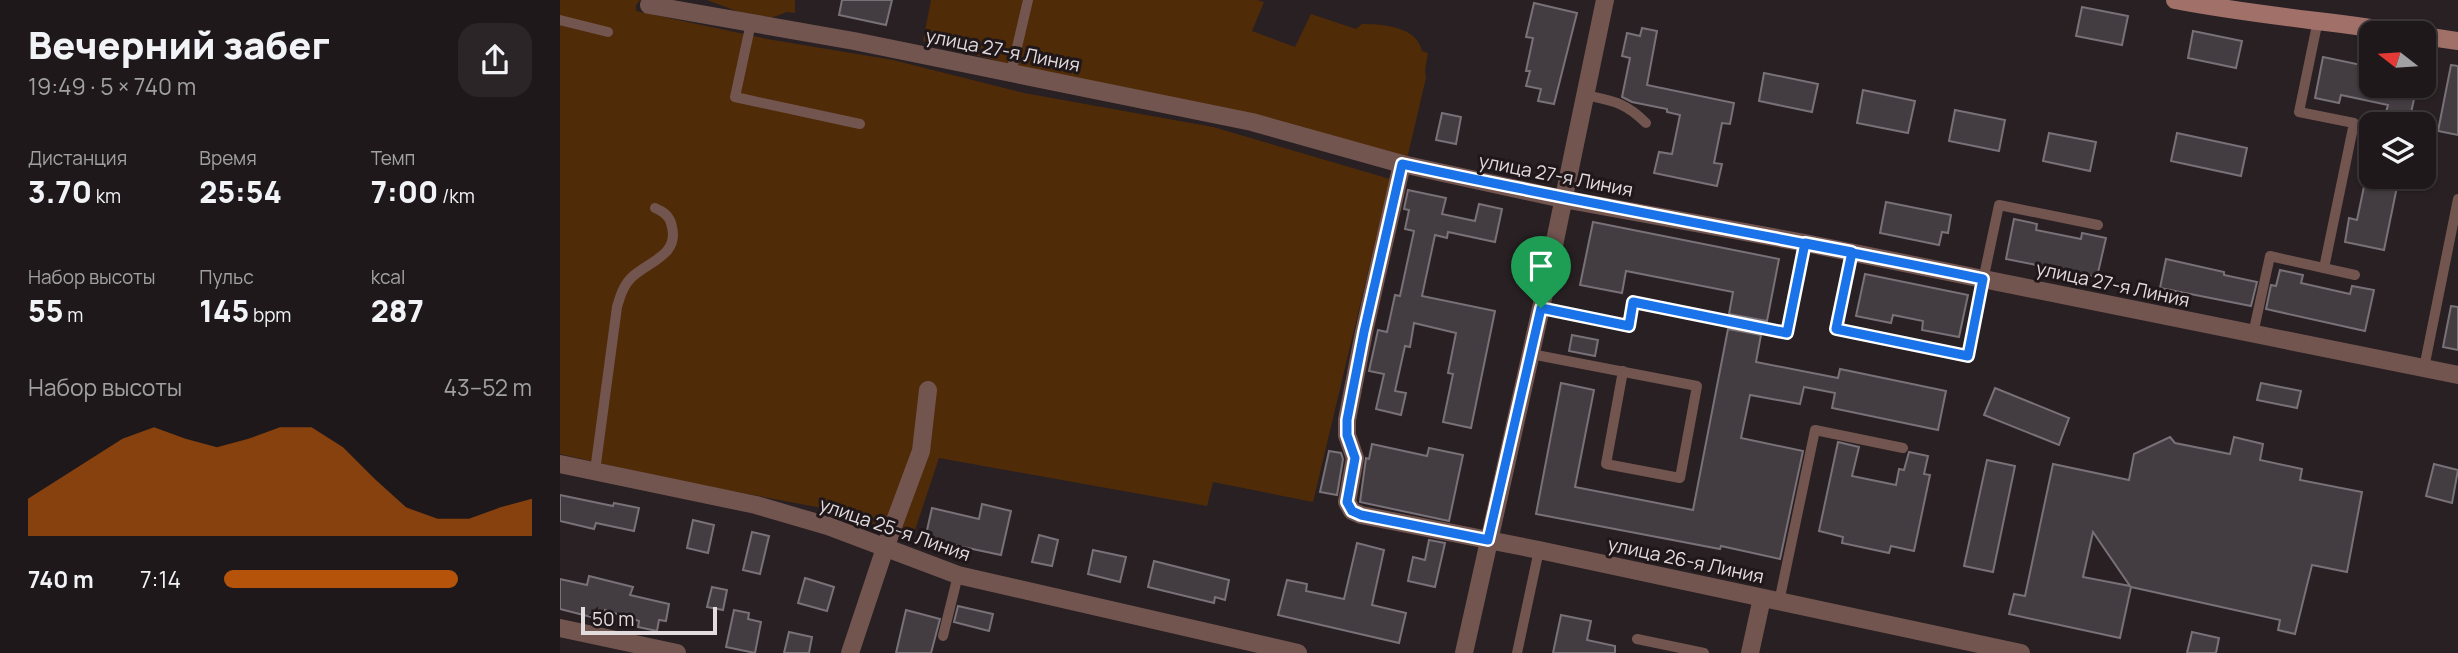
<!DOCTYPE html>
<html lang="ru">
<head>
<meta charset="utf-8">
<style>
  body { margin:0; font-family:Manrope,sans-serif; background:#2b2527; color:#f1f3f6; height:100vh; display:flex; flex-direction:column; font-size:26px; white-space:nowrap }
  * { box-sizing:border-box; margin:0 }
  p { font-size:23px; color:#a1a0a2 }
  .icon { flex:none; width:38px; height:38px; fill:none; stroke:currentColor; stroke-width:2; stroke-linecap:round; stroke-linejoin:round }
  .map { position:relative; flex:1; overflow:hidden }
  .details { display:flex; flex-direction:column; background:#1e181a; width:560px }
  .details>* { flex:none }
  .needle { width:46px; rotate:287deg }
  .fabs { position:absolute; left:1799px; top:21px; display:grid; gap:14px }
  .fabs a { display:grid; place-items:center; width:77px; height:77px; border-radius:14px; background:#1e181a; box-shadow:0 2px 5px #0004,0 0 0 2px #3c3739; font-size:35px }
  .scale { position:absolute; left:21px; bottom:18px; width:136px; box-sizing:border-box; padding-left:7px; border:4px solid #e2dcde; border-top:0; font-size:19px; line-height:24px; white-space:nowrap; color:#e2dcde; -webkit-text-stroke:5px #1f1719; paint-order:stroke }
  .pin { position:absolute; display:grid; place-items:center; width:60px; height:60px; color:#fff; margin:-72px -30px; border-radius:50% 50% 50% 0; rotate:-45deg; box-shadow:0 0 7px #0007 }
  .pin .icon { rotate:45deg }
  .round { display:grid; place-items:center; flex:none; width:74px; height:74px; border-radius:21px; background:#2b2527 }
  .summary { display:flex; align-items:center; justify-content:space-between; height:119px; padding:0 28px }
  h1 { font-size:38px; font-weight:800; line-height:52px }
  .figures { display:grid; grid-template-columns:repeat(3,1fr); gap:10px; height:119px; padding:7px 28px }
  .figures div { display:grid; align-content:center }
  .figures b { font-size:30px; font-weight:800 }
  .figures small { font-size:19px; font-weight:400 }
  .figures p { font-size:19px }
  .chart { height:196px; padding:14px 28px }
  .chart p { display:flex; justify-content:space-between }
  .chart svg { width:100%; height:126px; margin-top:7px; fill:#b45309; opacity:.7 }
  ul { padding:0 28px; list-style:none; font-size:23px }
  li { display:grid; grid-template-columns:112px 84px 1fr; align-items:center; height:52px }
  li i { height:18px; border-radius:9px; background:#b45309 }
  main { display:flex; flex:1; min-height:0 }
  .map>svg:first-child { display:block }
  .green { fill:#502b08 }
  .building { fill:#433d42; stroke:#787177; stroke-width:2; fill-rule:evenodd }
  .lines { fill:none; stroke-linecap:round; stroke-linejoin:round }
  .service { stroke:#735550; stroke-width:10 }
  .minor { stroke:#735550; stroke-width:18 }
  .tertiary { stroke:#735550; stroke-width:18 }
  .secondary { stroke:#a07069; stroke-width:18 }
  .route-casing { stroke:#fff; stroke-width:14 }
  .route { stroke:#1a73e8; stroke-width:9 }
  .labels { text-anchor:middle; dominant-baseline:central; stroke-width:6; stroke-linejoin:round; paint-order:stroke }
  .street-label { font-size:19px; fill:#e2dcde; stroke:#1f1719 }
</style>
</head>
<body>
<main>
<section class="details">
<div class="summary"><div><h1>Вечерний забег</h1><p>19:49 · 5 × 740 m</p></div><a class="round"><svg class="icon" aria-label="share" viewBox="0 0 24 24"><path d="M12 15V3M7 8l5-5 5 5M5 13v7h14v-7"/></svg></a></div>
<div class="figures">
<div><p>Дистанция</p><b>3.70<small> km</small></b></div>
<div><p>Время</p><b>25:54</b></div>
<div><p>Темп</p><b>7:00<small> /km</small></b></div>
</div>
<div class="figures">
<div><p>Набор высоты</p><b>55<small> m</small></b></div>
<div><p>Пульс</p><b>145<small> bpm</small></b></div>
<div><p>kcal</p><b>287</b></div>
</div>
<div class="chart"><p><span>Набор высоты</span>43–52 m</p>
<svg viewBox="0 0 160 44" preserveAspectRatio="none"><path d="M0 44V31L10 24L20 17L30 10L40 6L50 10L60 13L70 10L80 6L90 6L100 13L110 24L120 34L130 38L140 38L150 34L160 31V44z"/></svg>
</div>
<ul>
<li><b>740 m</b>7:14<i style="width:76%"></i></li>
</ul>
</section>
<div class="map">
<svg width="1898" height="653" viewBox="0 0 1898 653">
  <rect width="100%" height="100%" fill="#282023"/>
  <g class="green">
    <path d="M0 0H80L76 5V11L207 39 333 60 464 93 653 127 830 179 753 502 653 482 647 506 379 458 352 539 278 511 119 481 0 454Z"/>
    <path d="M147 0H235V13L227 12 203 21Z"/>
    <path d="M371 0H697L704 2 692 31 735 47 751 14 796 29 802 24C822 24 857 26 862 51L868 53 865 70 866 78 847 159 467 69 363 41Z"/>
  </g>
  <g class="building">
    <path d="M282 0H332L326 25 279 15Z"/>
    <path d="M974 3 1017 13 994 104 978 101 981 89 966 86 970 71H966L973 38 966 37Z"/>
    <path d="M1522 7 1568 16 1562 45 1516 36Z"/>
    <path d="M1082 28 1097 31 1087 85 1174 103 1170 124 1162 123 1154 163 1162 164 1157 186 1094 173 1099 152 1112 154 1120 115 1107 112V109L1072 102 1062 97 1070 58 1062 56 1067 33 1080 36Z"/>
    <path d="M1633 31 1682 41 1676 68 1628 58Z"/>
    <path d="M1763 57 1811 67V86H1857L1850 117 1826 112 1828 105 1781 95 1779 103 1755 98Z"/>
    <path d="M1891 65 1898 66V135L1878 131Z"/>
    <path d="M1204 73 1258 84 1252 112 1199 101Z"/>
    <path d="M1303 90 1355 101 1348 133 1297 123Z"/>
    <path d="M1395 110 1445 120 1439 151 1389 141Z"/>
    <path d="M882 113 901 117 896 144 876 140Z"/>
    <path d="M1489 133 1536 142 1530 171 1483 161Z"/>
    <path d="M1617 133 1687 148 1681 176 1611 161Z"/>
    <path d="M1806 177H1839L1824 250 1785 242 1789 218 1797 220Z"/>
    <path d="M848 190 886 198 882 214 915 221 919 204 942 209 935 242 888 232 887 238 875 235 862 296 935 311 911 428 883 422 893 374 888 373 896 333 854 323 850 347 845 346 835 391 846 393 841 415 816 409 824 374 809 371 818 330 827 332 835 295 840 296 854 231 845 229 849 210 844 209Z"/>
    <path d="M1326 202 1391 215 1388 233 1382 232 1379 245 1320 233Z"/>
    <path d="M1454 219 1477 224 1476 230 1521 239 1522 233 1546 238 1537 277 1446 259Z"/>
    <path d="M1033 222 1219 259 1207 321 1169 314 1173 292 1066 271 1062 293 1020 285Z"/>
    <path d="M1606 259 1664 272V275L1697 282 1691 306 1600 288Z"/>
    <path d="M1720 270 1743 275 1741 283 1790 294 1792 286 1814 290 1805 331 1706 309 1711 285 1716 286Z"/>
    <path d="M1305 274 1408 295 1399 337 1362 330 1363 321 1333 315 1331 323 1296 316Z"/>
    <path d="M1891 306 1898 307V350L1883 347Z"/>
    <path d="M1168 329 1201 335 1196 362 1278 378 1280 369 1386 391 1378 430 1272 408 1275 393 1244 387 1240 404 1190 395 1181 438 1243 451 1220 559 1161 546 1160 549 976 514 1001 383 1034 390 1015 487 1133 510Z"/>
    <path d="M1012 335 1038 340 1035 356 1009 351Z"/>
    <path d="M1701 383 1741 391 1737 408 1697 400Z"/>
    <path d="M1435 388 1509 418 1499 445 1424 415Z"/>
    <path d="M1610 437 1615 443 1670 454 1674 437 1703 444 1700 460 1742 469 1740 480 1802 492 1787 572 1752 565 1735 634 1718 630 1720 620 1571 587 1560 638 1449 614 1454 594 1465 596 1493 464 1569 480 1574 454ZM1533 532 1570 586 1523 577Z"/>
    <path d="M1278 442 1299 447 1292 476 1336 485 1339 469 1344 470 1349 452 1368 456 1364 474 1370 475 1354 551 1331 546 1329 553 1282 543 1283 537 1259 531Z"/>
    <path d="M812 444 867 456 869 448 903 455 889 521 800 502 806 458 809 459Z"/>
    <path d="M769 451 781 453 783 459 777 495 760 492Z"/>
    <path d="M1427 460 1455 466 1433 572 1404 566Z"/>
    <path d="M1874 464 1898 470 1892 503 1866 496Z"/>
    <path d="M0 495 53 506 54 503 79 508 74 531 36 523 34 529 0 521Z"/>
    <path d="M422 504 451 511 441 555 365 539 372 508 419 519Z"/>
    <path d="M133 520 154 525 148 553 127 548Z"/>
    <path d="M192 532 209 536 200 574 183 570Z"/>
    <path d="M479 535 498 540 492 566 472 562Z"/>
    <path d="M869 540 885 543 875 587 848 581 853 557 865 560Z"/>
    <path d="M797 543 824 550 812 605 846 613 839 643 718 615 727 580 747 584 746 591 784 599Z"/>
    <path d="M533 550 566 557 560 582 528 574Z"/>
    <path d="M594 561 669 580 665 600 655 597 654 603 588 587Z"/>
    <path d="M29 576 73 587 70 595 109 604 106 621 99 620 97 631 78 627 79 621 45 610 43 620 0 609V579L27 585Z"/>
    <path d="M245 578 274 587 267 611 238 603Z"/>
    <path d="M152 587 167 590 163 610 147 607Z"/>
    <path d="M398 606 433 614 429 631 394 622Z"/>
    <path d="M174 610 189 613 188 619 201 622 195 653 166 647Z"/>
    <path d="M346 610 380 619 371 653H336Z"/>
    <path d="M1001 615 1031 621 1027 640 1055 646V653H993Z"/>
    <path d="M229 632 252 637 249 653H224Z"/>
    <path d="M1632 632 1659 638 1656 653H1627Z"/>
  </g>
  <g class="lines">
    <g class="service">
      <path d="M0 20 48 32"/>
      <path d="M1758 20 1739 112 1794 123 1764 268"/>
      <path d="M191 23 175 97 300 124"/>
      <path d="M451 73 468 0"/>
      <path d="M1025 95C1053 101 1065 102 1086 123"/>
      <path d="M1292 252 1277 329 1407 356 1439 205 1538 225"/>
      <path d="M981 308 1069 326 1073 302 1227 333 1245 243"/>
      <path d="M1693 334 1710 256 1795 275"/>
      <path d="M971 354 1137 386 1120 478 1046 464 1063 371"/>
      <path d="M1864 368 1898 199"/>
      <path d="M35 471 57 307C60 297 63 286 71 278 87 262 119 256 112 227 110 216 104 212 95 208"/>
      <path d="M1219 602 1255 430 1343 448"/>
      <path d="M383 636 398 575"/>
      <path d="M1077 639 1144 653"/>
      <path d="M957 653 979 550"/>
    </g>
    <g class="minor">
      <path d="M89 5 294 41 692 122 842 164 1003 199 1245 243 1898 375"/>
      <path d="M842 164 804 332 787 420V435L795 458 787 502 792 511 801 515 979 550 1461 653"/>
      <path d="M0 464 196 505 268 526 398 575 738 653"/>
      <path d="M0 628 117 653"/>
      <path d="M290 653 325 548 361 451 368 390"/>
      <path d="M1190 653 1202 598"/>
    </g>
    <path class="tertiary" d="M904 653 981 308 1045 0"/>
    <g class="secondary">
      <path d="M1615 0C1691 15 1769 21 1847 33"/>
      <path d="M1864 36 1898 41"/>
    </g>
  </g>
  <g class="lines">
    <defs>
      <path id="route" d="M981 308 928 540 801 515 792 511 787 502 795 458 787 435V420L804 332 842 164C1035 206 1230 239 1423 279L1408 356 1276 329 1292 252 1245 243 1227 333 1073 302 1069 326 981 308"/>
    </defs>
    <use href="#route" class="route-casing"/>
    <use href="#route" class="route"/>
  </g>
  <g class="labels">
    <g class="street-label">
      <text transform="translate(443 50) rotate(11)">улица 27-я Линия</text>
      <text transform="translate(996 175) rotate(11)">улица 27-я Линия</text>
      <text transform="translate(1553 284) rotate(12)">улица 27-я Линия</text>
      <text transform="translate(335 529) rotate(19)">улица 25-я Линия</text>
      <text transform="translate(1126 560) rotate(12)">улица 26-я Линия</text>
    </g>
  </g>
</svg>
<div class="fabs">
<a><svg class="needle" viewBox="-14 -14 28 28"><path d="M0-13l5 13h-10z" fill="#e53935"/><path d="M0 13l5-13h-10z" fill="#a1a0a2"/></svg></a>
<a><svg class="icon" aria-label="layers" viewBox="0 0 24 24"><path d="M12 4l9 5-9 5-9-5zM3 14l9 5 9-5"/></svg></a>
</div>
<div class="scale">50 m</div>
<div class="pin" style="left:981px;top:308px;background:#1e9e55"><svg class="icon" aria-label="arrive" viewBox="0 0 24 24"><path d="M6 21V4h12l-3 4 3 4H6"/></svg></div>
</div>
</main>
</body>
</html>
